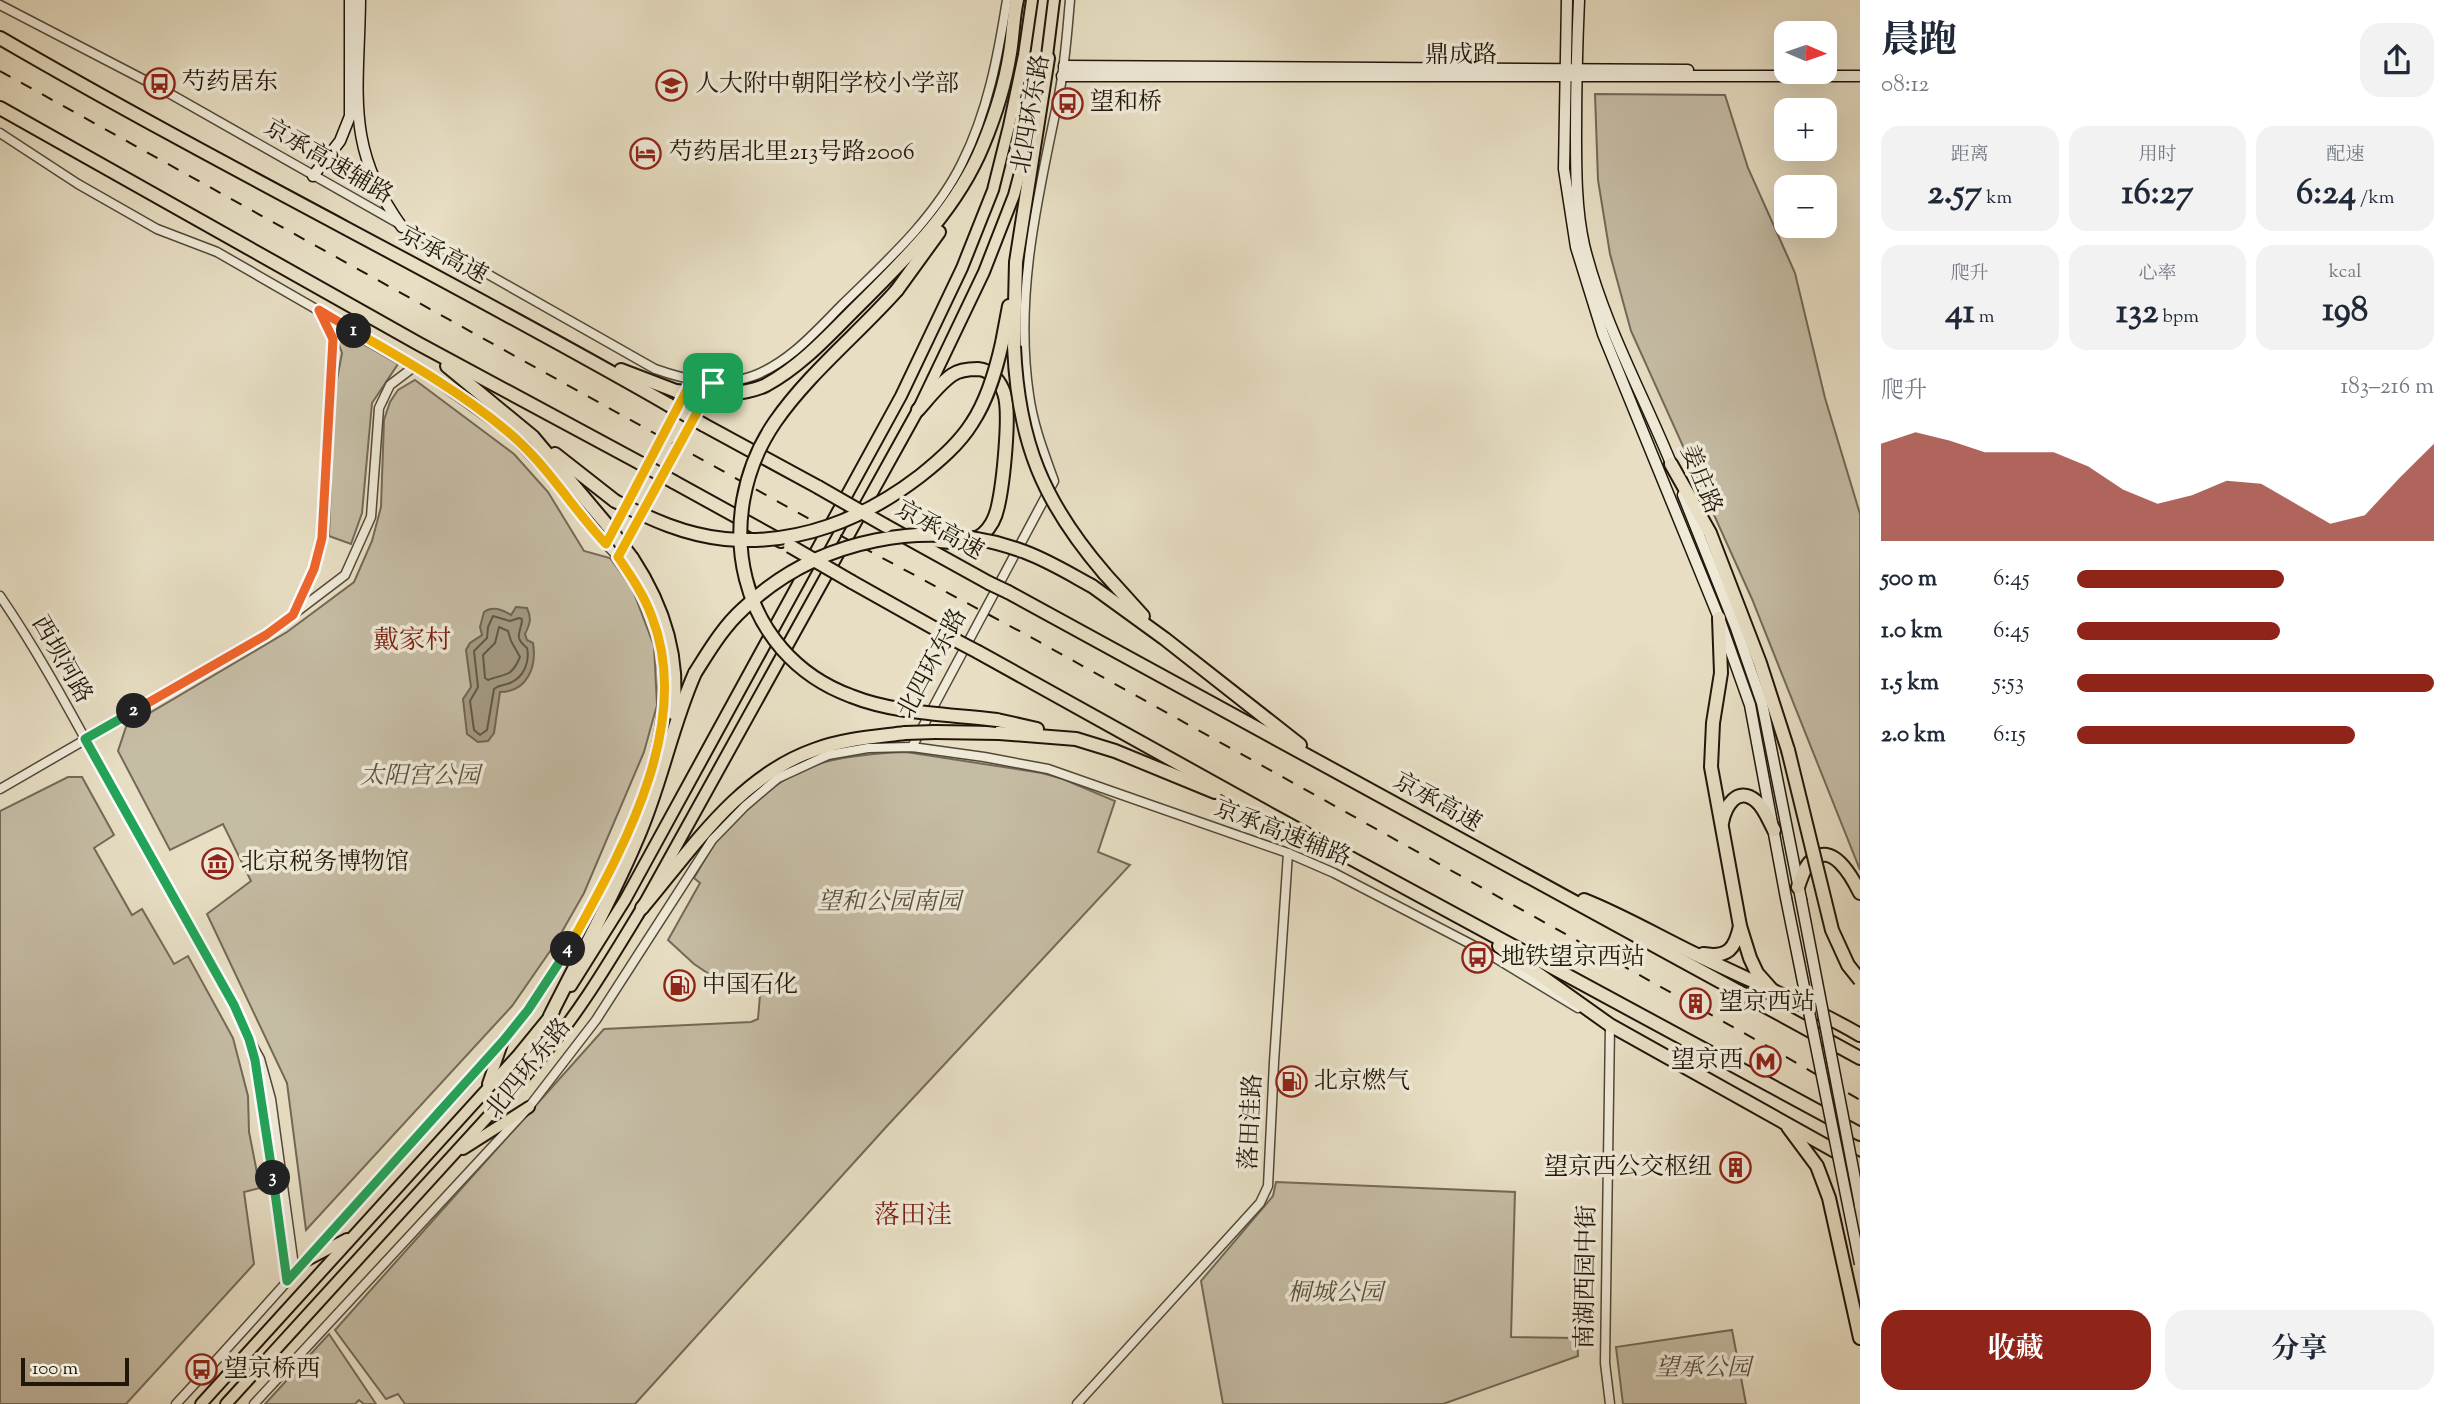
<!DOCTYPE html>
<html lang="zh">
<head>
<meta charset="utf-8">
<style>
  body { margin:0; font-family:"Sorts Mill Goudy","Noto Serif SC",serif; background:#f2f2f3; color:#1f2937; height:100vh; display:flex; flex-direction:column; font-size:26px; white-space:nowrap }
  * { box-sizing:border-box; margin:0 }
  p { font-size:23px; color:#747a83 }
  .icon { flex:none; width:38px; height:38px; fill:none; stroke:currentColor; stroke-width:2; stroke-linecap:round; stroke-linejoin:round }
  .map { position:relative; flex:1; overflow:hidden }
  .side { display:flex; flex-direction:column; background:#fff; width:595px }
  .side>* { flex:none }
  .needle { width:46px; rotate:92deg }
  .controls { position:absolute; left:1774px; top:21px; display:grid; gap:14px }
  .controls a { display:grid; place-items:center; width:63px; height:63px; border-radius:14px; background:#fff; box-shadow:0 7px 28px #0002; font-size:35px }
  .scale { position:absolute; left:21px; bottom:18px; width:108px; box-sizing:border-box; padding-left:7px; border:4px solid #21160a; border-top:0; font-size:19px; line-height:24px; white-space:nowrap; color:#21160a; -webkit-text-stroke:5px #efead8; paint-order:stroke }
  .pin { position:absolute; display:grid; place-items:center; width:60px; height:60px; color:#fff; margin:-30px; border-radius:14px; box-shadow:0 4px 10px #0006 }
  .km { position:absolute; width:35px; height:35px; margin:-18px; border-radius:50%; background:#222; color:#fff; font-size:19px; line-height:35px; text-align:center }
  .round { display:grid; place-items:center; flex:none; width:74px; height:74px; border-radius:21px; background:#f2f2f3 }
  .overview { display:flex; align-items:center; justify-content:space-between; height:119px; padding:0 21px }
  h1 { font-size:38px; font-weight:700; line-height:52px }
  .metrics { display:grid; grid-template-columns:repeat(3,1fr); gap:10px; height:119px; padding:7px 21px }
  .metrics div { display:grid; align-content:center; border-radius:18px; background:#f2f2f3; text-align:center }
  .metrics b { font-size:35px; font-weight:700 }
  .metrics small { font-size:19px; font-weight:400 }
  .metrics p { font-size:19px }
  .chart { height:196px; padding:14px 21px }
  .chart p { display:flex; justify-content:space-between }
  .chart svg { width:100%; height:126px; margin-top:7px; fill:#8f2418; opacity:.7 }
  .primary-button { display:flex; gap:14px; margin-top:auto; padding:14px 21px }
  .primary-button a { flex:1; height:80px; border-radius:21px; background:#8f2418; color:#fff; font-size:28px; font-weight:700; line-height:80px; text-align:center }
  .primary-button a+a { background:#f2f2f3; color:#1f2937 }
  ul { padding:0 21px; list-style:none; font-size:23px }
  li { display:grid; grid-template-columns:112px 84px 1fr; align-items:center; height:52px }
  li i { height:18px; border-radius:9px; background:#8f2418 }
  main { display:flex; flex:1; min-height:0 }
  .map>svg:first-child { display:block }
  .green { fill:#c5bca4; stroke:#736957; stroke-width:2 }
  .water { fill:#a49a84; stroke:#706553; stroke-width:2 }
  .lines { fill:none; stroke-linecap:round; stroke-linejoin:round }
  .shore { stroke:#625847; stroke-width:2 }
  .tertiary-casing { stroke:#524838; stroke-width:11 }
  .secondary-casing { stroke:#21160a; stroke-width:13 }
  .trunk-casing { stroke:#21160a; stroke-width:14 }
  .motorway-casing { stroke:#21160a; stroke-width:16 }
  .tertiary { stroke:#efead8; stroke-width:8 }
  .secondary { stroke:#efead8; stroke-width:10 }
  .trunk { stroke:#e7dec3; stroke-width:10 }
  .motorway { stroke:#e7dec3; stroke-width:12 }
  .rail { stroke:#21160a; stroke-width:2; stroke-dasharray:12 12; stroke-linecap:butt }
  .secondary-bridge-casing { stroke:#21160a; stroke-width:13; stroke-linecap:butt }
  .motorway-bridge-casing { stroke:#21160a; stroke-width:16; stroke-linecap:butt }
  .secondary-bridge { stroke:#efead8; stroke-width:10 }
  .motorway-bridge { stroke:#e7dec3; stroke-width:12 }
  .split-1-casing { stroke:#fff; stroke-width:14 }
  .split-2-casing { stroke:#fff; stroke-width:14 }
  .split-3-casing { stroke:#fff; stroke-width:14 }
  .split-4-casing { stroke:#fff; stroke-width:14 }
  .split-5-casing { stroke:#fff; stroke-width:14 }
  .split-1 { stroke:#f5b400; stroke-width:9 }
  .split-2 { stroke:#f0652b; stroke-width:9 }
  .split-3 { stroke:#22a559; stroke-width:9 }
  .split-4 { stroke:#22a559; stroke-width:9 }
  .split-5 { stroke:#f5b400; stroke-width:9 }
  .labels { text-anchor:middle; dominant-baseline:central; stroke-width:7; stroke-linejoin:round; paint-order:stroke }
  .street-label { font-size:24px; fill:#21160a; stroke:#efead8 }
  .poi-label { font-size:24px; fill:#21160a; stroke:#efead8; text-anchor:start }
  .park-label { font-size:24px; font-style:italic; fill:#5a5040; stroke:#efead8 }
  .neighbourhood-label { font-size:26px; fill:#7a1f14; stroke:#efead8 }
</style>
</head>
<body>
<main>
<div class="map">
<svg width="1860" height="1404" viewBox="0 0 1860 1404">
  <rect width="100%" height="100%" fill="#e7dec3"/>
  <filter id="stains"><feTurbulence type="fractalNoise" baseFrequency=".00286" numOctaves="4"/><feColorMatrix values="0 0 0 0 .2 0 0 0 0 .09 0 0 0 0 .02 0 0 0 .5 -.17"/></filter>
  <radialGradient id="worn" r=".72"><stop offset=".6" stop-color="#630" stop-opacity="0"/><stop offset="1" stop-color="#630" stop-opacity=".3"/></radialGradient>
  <g class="green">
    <path d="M1595 94 1725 95 1748 168 1795 273 1825 398 1860 514V870L1752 599 1631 331 1610 254 1598 180Z"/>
    <path d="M332 326 398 364 372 403 362 513 351 544 329 536 334 395 342 353Z"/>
    <path d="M415 380 514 454 548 492 584 551 610 558 632 588 654 646 657 705 644 752 584 893 555 944 512 1006 306 1230 287 1083 207 914 251 881 223 824 170 850 118 751 126 727 287 632 354 582 372 541 381 507 384 420 390 402 398 390Z"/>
    <path d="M906 752 1042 773 1063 779 1115 801 1098 852 1130 865 887 1126 635 1404H405L398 1394 386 1399 335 1330 604 1029 751 1022 758 1019 761 983 718 980 694 964 668 940 700 883 694 878C703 863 712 846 723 832 747 804 789 771 825 762 852 755 879 753 906 752Z"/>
    <path d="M68 777H82L114 835 94 848 132 915 142 909 174 964 188 956 233 1038 248 1096 249 1132 260 1188 244 1192 254 1264 126 1404H0V811Z"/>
    <path d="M1276 1182 1515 1192 1511 1337 1577 1338 1578 1356 1443 1404H1223L1201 1281 1273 1196Z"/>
    <path d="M1732 1330 1746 1404H1623L1616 1347Z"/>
    <path d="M329 1334 376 1404H364L359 1400 355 1404H265Z"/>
  </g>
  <path class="water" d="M516 607 527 608C532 618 530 624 525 634L527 640 533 643C537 667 527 692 500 692L494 733 488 741 478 742 467 734 463 699 471 687 466 650 470 643 482 635 480 627 484 612C492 606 503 610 511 615Z"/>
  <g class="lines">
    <g class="shore">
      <path d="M493 616 510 621 519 618 522 619C522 632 512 636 527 648 530 662 524 677 510 683 504 686 500 684 494 689L487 730 480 735 474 730 470 701 478 687 474 651 487 638 488 627Z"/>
      <path d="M499 627 508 631 511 641 520 657C511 678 506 673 488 680L485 678 483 655 495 643Z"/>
    </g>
    <defs>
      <g id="tertiary">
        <path d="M0 5 158 87 655 369C686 380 720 388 753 376 790 362 816 331 843 304 886 262 935 218 962 163 988 111 998 56 1007 0"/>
        <path d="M0 133 78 184 157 229 217 252 415 366 508 432 549 475 587 524 618 557"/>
        <path d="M606 544 687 389"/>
        <path d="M0 596C48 666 87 744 129 818 170 891 215 963 249 1039"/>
        <path d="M294 613 314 569 322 538 333 339 319 310"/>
        <path d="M912 747 1054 481C1044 453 1033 425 1029 395 1014 296 1038 196 1058 100 1065 67 1067 33 1070 0"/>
        <path d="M0 789 266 635 345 575 371 517 379 408 390 385 415 366"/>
        <path d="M1608 1024 1610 1025 1605 1363 1610 1404"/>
        <path d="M287 1281 262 1100 249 1039 260 1059 271 1099 295 1273"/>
        <path d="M176 1404C243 1332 308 1258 374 1184 426 1127 481 1072 528 1010 552 978 571 943 591 907 638 820 682 722 654 621 647 598 631 577 618 557L708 391"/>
        <path d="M254 1404 529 1107 596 1020 712 840 745 806 778 778 828 755 868 748 912 747 984 757 1048 769 1288 853 1334 873 1484 951 1578 1008"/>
        <path d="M1077 1404 1260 1203 1268 1186 1274 1062 1288 853"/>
      </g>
      <g id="secondary">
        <path d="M360 0C359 92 344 147 402 227"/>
        <path d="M1567 0 1564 169 1576 247 1603 334 1719 618 1750 705 1786 898"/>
        <path d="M1579 0C1577 45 1576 89 1576 133 1576 171 1576 209 1584 245 1603 323 1643 394 1673 468"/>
        <path d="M1064 66 1688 70"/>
        <path d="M1062 76H1860"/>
        <path d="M313 176 340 141 350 116V0"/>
        <path d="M1683 495 1736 628 1762 703 1801 899"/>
      </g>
      <g id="trunk">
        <path d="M1046 64 1054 0"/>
        <path d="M571 986 625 900 901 396 962 268 993 190 1009 126 1024 55 1032 0"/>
        <path d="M488 1084 503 1041"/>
        <path d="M463 1149 529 1107"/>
        <path d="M307 1260 347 1239"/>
        <path d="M201 1404 519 1054 554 1011"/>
        <path d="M226 1404 535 1065C578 1015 608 964 642 908L918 410 984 272 1014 195 1032 128"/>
      </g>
      <g id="motorway">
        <path d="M0 38C220 166 448 278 669 405"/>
        <path d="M0 108 419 344 640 463"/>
        <path d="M897 290 939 232"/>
        <path d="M1002 343 1009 306"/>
        <path d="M1014 346 1016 262 1048 58"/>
        <path d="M447 366 533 437 608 526"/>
        <path d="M621 370 676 391"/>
        <path d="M720 395C735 393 752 392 766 385 801 366 828 336 856 308 905 259 956 211 983 145 995 116 1005 85 1010 53 1013 36 1013 17 1017 0"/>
        <path d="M918 410C928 399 939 384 952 375 959 370 969 369 978 369 991 370 1000 381 1004 393 1011 412 1003 484 998 506 996 516 991 527 983 534 968 546 948 542 931 540"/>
        <path d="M704 425 818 487"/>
        <path d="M555 454 615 501"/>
        <path d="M1671 464 1710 533 1760 663 1788 750"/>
        <path d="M674 482 781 541"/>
        <path d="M886 526 989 583"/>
        <path d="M632 558C663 605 680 657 673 713"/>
        <path d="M1105 574 1143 616"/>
        <path d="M852 582 957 641"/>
        <path d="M1092 586 1165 639 1300 745"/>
        <path d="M1008 592 1860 1058"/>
        <path d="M1719 618 1721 673 1713 723 1711 767 1740 926 1750 958 1757 973 1773 991"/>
        <path d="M978 652 1273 816 1860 1134"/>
        <path d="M997 720 1037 729"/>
        <path d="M935 732 999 733 1076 739 1115 751 1215 792"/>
        <path d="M1722 823C1725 807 1737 785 1756 801 1764 807 1769 821 1774 830"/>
        <path d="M1798 887C1801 879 1804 867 1811 861 1832 840 1852 877 1860 893"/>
        <path d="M1584 900C1622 915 1658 936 1695 954 1750 981 1807 1004 1860 1035"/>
        <path d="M642 908C692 849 738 777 814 750 843 739 874 737 905 733"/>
        <path d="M1499 946 1610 1025 1860 1165"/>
        <path d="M1703 954C1728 958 1735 949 1740 926"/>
        <path d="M550 1016C579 958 612 899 637 839 661 785 671 727 695 673"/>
        <path d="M1788 1127 1817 1166 1829 1198 1860 1338"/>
      </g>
    </defs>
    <use href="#tertiary" class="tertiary-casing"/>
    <use href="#secondary" class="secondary-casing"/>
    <use href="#trunk" class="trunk-casing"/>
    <use href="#motorway" class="motorway-casing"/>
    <use href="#tertiary" class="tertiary"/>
    <use href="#secondary" class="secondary"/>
    <use href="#trunk" class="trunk"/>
    <use href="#motorway" class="motorway"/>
    <path class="rail" d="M0 71 813 521 1025 634 1769 1047 1860 1100"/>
    <defs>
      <g id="secondary-bridge">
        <path d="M1786 898 1860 1264"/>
        <path d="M1801 899 1860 1205"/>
      </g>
      <g id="motorway-bridge">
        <path d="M897 290C858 334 809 373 775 422 710 517 737 654 851 696 896 714 949 714 997 720"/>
        <path d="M1014 346C1018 442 1043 502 1105 574"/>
        <path d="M676 391 720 395"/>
        <path d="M669 405 704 425"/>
        <path d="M640 463 674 482"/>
        <path d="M818 487 886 526"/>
        <path d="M615 501C650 519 685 535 725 539 797 546 864 519 920 476 939 461 959 444 972 423 988 399 996 370 1002 343"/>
        <path d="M608 526 632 558"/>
        <path d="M790 546 852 582"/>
        <path d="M989 583 1008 592"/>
        <path d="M957 641 978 652"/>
        <path d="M695 673C709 651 723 627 743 609 817 538 929 516 1025 552 1049 561 1070 574 1092 586"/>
        <path d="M905 733 935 732"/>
        <path d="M1788 750 1832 930 1848 965 1860 980"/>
      </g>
    </defs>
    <use href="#secondary-bridge" class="secondary-bridge-casing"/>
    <use href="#motorway-bridge" class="motorway-bridge-casing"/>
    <use href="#secondary-bridge" class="secondary-bridge"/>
    <use href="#motorway-bridge" class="motorway-bridge"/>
  </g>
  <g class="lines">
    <defs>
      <path id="split-1" d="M354 331C405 360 462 393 507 431 546 463 572 508 606 544L692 380 713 383"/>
      <path id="split-2" d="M134 711 266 635 293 615 314 569 322 538 333 339 319 310 354 331"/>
      <path id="split-3" d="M134 711 85 739 234 1005 249 1039 255 1060 273 1178"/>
      <path id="split-4" d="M273 1178 287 1281 503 1041 528 1010 568 949"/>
      <path id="split-5" d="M568 949C619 855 695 728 652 617 644 595 631 576 618 557L713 383"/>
    </defs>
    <use href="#split-1" class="split-1-casing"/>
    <use href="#split-2" class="split-2-casing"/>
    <use href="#split-3" class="split-3-casing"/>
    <use href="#split-4" class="split-4-casing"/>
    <use href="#split-5" class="split-5-casing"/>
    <use href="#split-1" class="split-1"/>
    <use href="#split-2" class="split-2"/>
    <use href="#split-3" class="split-3"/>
    <use href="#split-4" class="split-4"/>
    <use href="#split-5" class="split-5"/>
  </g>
  <defs>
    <symbol id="bus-ring" viewBox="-11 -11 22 22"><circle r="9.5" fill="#efead8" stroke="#8f2418" stroke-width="1.5"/><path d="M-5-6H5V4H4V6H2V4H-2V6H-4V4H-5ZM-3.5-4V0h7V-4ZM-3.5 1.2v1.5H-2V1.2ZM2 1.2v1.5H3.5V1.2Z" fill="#8f2418"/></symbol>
    <symbol id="school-ring" viewBox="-11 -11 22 22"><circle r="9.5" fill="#efead8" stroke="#8f2418" stroke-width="1.5"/><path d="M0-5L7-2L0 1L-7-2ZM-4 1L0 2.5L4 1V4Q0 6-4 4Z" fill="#8f2418"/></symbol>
    <symbol id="hotel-ring" viewBox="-11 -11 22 22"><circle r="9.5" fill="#efead8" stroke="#8f2418" stroke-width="1.5"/><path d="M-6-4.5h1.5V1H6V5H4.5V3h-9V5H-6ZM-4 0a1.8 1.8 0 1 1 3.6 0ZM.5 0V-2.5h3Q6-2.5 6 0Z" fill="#8f2418"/></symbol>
    <symbol id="museum-ring" viewBox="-11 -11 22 22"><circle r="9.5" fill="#efead8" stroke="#8f2418" stroke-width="1.5"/><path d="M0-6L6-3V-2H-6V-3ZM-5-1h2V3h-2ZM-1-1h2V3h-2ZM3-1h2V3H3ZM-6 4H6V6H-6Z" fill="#8f2418"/></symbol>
    <symbol id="fuel-ring" viewBox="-11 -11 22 22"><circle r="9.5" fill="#efead8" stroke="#8f2418" stroke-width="1.5"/><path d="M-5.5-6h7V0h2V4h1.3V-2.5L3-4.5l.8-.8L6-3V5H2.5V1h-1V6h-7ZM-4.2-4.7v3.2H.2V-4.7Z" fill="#8f2418"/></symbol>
    <symbol id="building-ring" viewBox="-11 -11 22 22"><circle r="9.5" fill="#efead8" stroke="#8f2418" stroke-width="1.5"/><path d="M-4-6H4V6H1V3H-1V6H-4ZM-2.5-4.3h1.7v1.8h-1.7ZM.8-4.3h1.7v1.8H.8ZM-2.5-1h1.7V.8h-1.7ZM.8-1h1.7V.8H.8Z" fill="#8f2418"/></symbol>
    <symbol id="metro-ring" viewBox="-11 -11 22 22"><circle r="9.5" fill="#efead8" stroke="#8f2418" stroke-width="1.5"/><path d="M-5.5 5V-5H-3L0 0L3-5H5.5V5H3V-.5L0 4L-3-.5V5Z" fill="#8f2418"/></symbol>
  </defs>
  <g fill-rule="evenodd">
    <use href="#bus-ring" x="142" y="66" width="35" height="35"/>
    <use href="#school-ring" x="654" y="68" width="35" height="35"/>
    <use href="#bus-ring" x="1050" y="86" width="35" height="35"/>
    <use href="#hotel-ring" x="628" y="136" width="35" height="35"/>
    <use href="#museum-ring" x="200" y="846" width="35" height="35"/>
    <use href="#bus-ring" x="1460" y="940" width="35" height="35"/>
    <use href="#fuel-ring" x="662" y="968" width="35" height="35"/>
    <use href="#building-ring" x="1678" y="986" width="35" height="35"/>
    <use href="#metro-ring" x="1748" y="1044" width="35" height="35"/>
    <use href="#fuel-ring" x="1274" y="1064" width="35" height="35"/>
    <use href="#building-ring" x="1718" y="1150" width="35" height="35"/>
    <use href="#bus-ring" x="184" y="1352" width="35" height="35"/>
  </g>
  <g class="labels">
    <g class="street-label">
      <text x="1461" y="56">鼎成路</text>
      <text transform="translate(1032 114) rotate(-80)">北四环东路</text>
      <text transform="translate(328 162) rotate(30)">京承高速辅路</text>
      <text transform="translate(443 256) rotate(28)">京承高速</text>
      <text transform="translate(1700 480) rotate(68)">姜庄路</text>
      <text transform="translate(939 531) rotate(29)">京承高速</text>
      <text transform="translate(61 660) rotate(60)">西坝河路</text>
      <text transform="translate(933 664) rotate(-62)">北四环东路</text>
      <text transform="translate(1437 803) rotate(29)">京承高速</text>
      <text transform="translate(1282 834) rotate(21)">京承高速辅路</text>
      <text transform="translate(529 1069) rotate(-51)">北四环东路</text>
      <text transform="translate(1252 1122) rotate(-87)">落田洼路</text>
      <text transform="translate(1587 1277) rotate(-89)">南湖西园中街</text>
    </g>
    <g class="poi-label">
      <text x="182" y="83">芍药居东</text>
      <text x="695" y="85">人大附中朝阳学校小学部</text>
      <text x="1090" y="103">望和桥</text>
      <text x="669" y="153">芍药居北里213号路2006</text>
      <text x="241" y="863">北京税务博物馆</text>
      <text x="1501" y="958">地铁望京西站</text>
      <text x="702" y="986">中国石化</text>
      <text x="1719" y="1003">望京西站</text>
      <text x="1743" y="1061" text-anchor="end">望京西</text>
      <text x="1314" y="1082">北京燃气</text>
      <text x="1712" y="1168" text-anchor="end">望京西公交枢纽</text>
      <text x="224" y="1370">望京桥西</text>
    </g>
    <g class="park-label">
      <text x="420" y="777">太阳宫公园</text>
      <text x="889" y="903">望和公园南园</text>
      <text x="1335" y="1294">桐城公园</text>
      <text x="1703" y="1369">望承公园</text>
    </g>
    <g class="neighbourhood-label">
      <text x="412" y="641">戴家村</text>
      <text x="913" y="1216">落田洼</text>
    </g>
  </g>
  <rect width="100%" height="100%" filter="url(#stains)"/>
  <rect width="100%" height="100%" fill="url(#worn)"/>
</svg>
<div class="controls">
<a><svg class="needle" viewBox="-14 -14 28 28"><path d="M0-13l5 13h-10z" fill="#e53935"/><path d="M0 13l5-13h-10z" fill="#747a83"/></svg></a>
<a>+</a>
<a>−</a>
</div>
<div class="scale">100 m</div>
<div class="pin" style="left:713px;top:383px;background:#1e9e55"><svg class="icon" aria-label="arrive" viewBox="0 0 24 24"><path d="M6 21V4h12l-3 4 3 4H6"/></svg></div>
<b class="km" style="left:354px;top:331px">1</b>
<b class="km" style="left:134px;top:711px">2</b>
<b class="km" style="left:273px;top:1178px">3</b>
<b class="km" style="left:568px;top:949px">4</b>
</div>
<section class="side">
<div class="overview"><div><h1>晨跑</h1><p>08:12</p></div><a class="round"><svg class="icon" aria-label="share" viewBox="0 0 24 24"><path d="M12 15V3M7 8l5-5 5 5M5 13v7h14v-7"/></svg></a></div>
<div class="metrics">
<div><p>距离</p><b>2.57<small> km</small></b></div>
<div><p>用时</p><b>16:27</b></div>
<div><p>配速</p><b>6:24<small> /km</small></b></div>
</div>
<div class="metrics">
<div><p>爬升</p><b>41<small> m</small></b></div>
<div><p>心率</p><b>132<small> bpm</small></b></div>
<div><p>kcal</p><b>198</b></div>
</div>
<div class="chart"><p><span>爬升</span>183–216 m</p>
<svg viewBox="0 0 160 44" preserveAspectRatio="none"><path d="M0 44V10L10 6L20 9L30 13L40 13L50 13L60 18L70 26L80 31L90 28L100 23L110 24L120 31L130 38L140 35L150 22L160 10V44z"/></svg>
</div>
<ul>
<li><b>500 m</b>6:45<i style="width:58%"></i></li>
<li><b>1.0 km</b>6:45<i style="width:57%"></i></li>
<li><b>1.5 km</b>5:53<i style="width:100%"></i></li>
<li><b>2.0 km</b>6:15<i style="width:78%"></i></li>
</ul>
<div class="primary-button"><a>收藏</a><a>分享</a></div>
</section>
</main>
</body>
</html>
